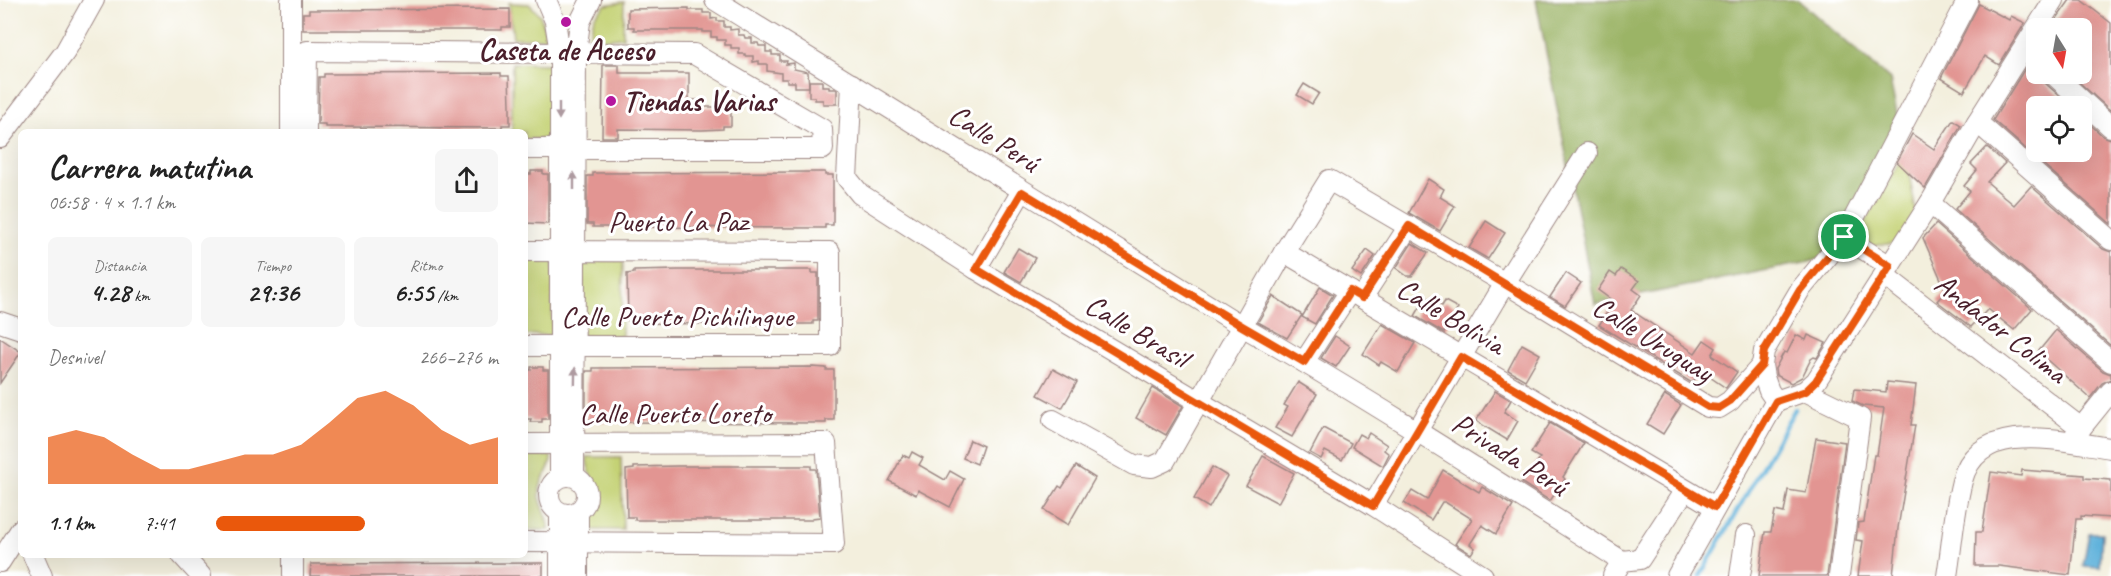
<!DOCTYPE html>
<html lang="es">
<head>
<meta charset="utf-8">
<style>
  body { margin:0; font-family:Caveat,sans-serif; background:#f6f6f6; color:#222; height:100vh; display:flex; flex-direction:column; font-size:22px; white-space:nowrap }
  * { box-sizing:border-box; margin:0 }
  p { font-size:20px; color:#767676 }
  .icon { flex:none; width:33px; height:33px; fill:none; stroke:currentColor; stroke-width:2; stroke-linecap:round; stroke-linejoin:round }
  .map { position:relative; flex:1; overflow:hidden }
  .drawer { position:absolute; left:18px; top:129px; width:510px; height:429px; display:flex; flex-direction:column; background:#fff; border-radius:9px; box-shadow:0 6px 24px #0002 }
  .drawer>* { flex:none }
  .needle { width:39px; rotate:169deg }
  .fabs { position:absolute; left:2026px; top:18px; display:grid; gap:12px }
  .fabs a { display:grid; place-items:center; width:66px; height:66px; border-radius:9px; background:#fff; box-shadow:0 6px 24px #0002; font-size:30px }
  .pin { position:absolute; display:grid; place-items:center; width:51px; height:51px; color:#fff; margin:-26px; border:3px solid #fff; border-radius:50%; box-shadow:0 2px 6px #0007 }
  .round { display:grid; place-items:center; flex:none; width:63px; height:63px; border-radius:9px; background:#f6f6f6 }
  .overview { display:flex; align-items:center; justify-content:space-between; height:102px; padding:0 30px }
  h1 { font-size:33px; font-weight:700; line-height:45px }
  .metrics { display:grid; grid-template-columns:repeat(3,1fr); gap:9px; height:102px; padding:6px 30px }
  .metrics div { display:grid; align-content:center; border-radius:9px; background:#f6f6f6; text-align:center }
  .metrics b { font-size:26px; font-weight:700 }
  .metrics small { font-size:16px; font-weight:400 }
  .metrics p { font-size:16px }
  .chart { height:168px; padding:12px 30px }
  .chart p { display:flex; justify-content:space-between }
  .chart svg { width:100%; height:108px; margin-top:6px; fill:#ea580c; opacity:.7 }
  ul { padding:0 30px; list-style:none; font-size:20px }
  li { display:grid; grid-template-columns:96px 72px 1fr; align-items:center; height:45px }
  li i { height:15px; border-radius:8px; background:#ea580c }
  .map>svg:first-child { display:block }
  .green { fill:#c4d274; stroke:#877850; stroke-width:1.5 }
  .forest { fill:#9bb466; stroke:#726a48; stroke-width:1.5 }
  .water { fill:#60b2db; stroke:#556883; stroke-width:1.5 }
  .lines { fill:none; stroke-linecap:round; stroke-linejoin:round }
  .stream { stroke:#60b2db; stroke-width:4.5 }
  .building { fill:#e29592 }
  .minor-casing { stroke:#9e8784; stroke-width:22 }
  .minor { stroke:#fff; stroke-width:20 }
  .oneway { fill:#ae9aa0 }
  .route-casing { stroke:#fff; stroke-width:12 }
  .route { stroke:#ea580c; stroke-width:8 }
  .poi-dot { fill:#b5179e; stroke:#fff; stroke-width:2 }
  .labels { text-anchor:middle; dominant-baseline:central; stroke-width:6; stroke-linejoin:round; paint-order:stroke }
  .poi-label { font-size:30px; font-weight:bold; fill:#4a1f2b; stroke:#fff }
  .street-label { font-size:30px; fill:#4a1f2b; stroke:#fff }
</style>
</head>
<body>
<div class="map">
<svg width="2111" height="576" viewBox="0 0 2111 576">
  <rect width="100%" height="100%" fill="#fff"/>
  <filter id="ink" filterUnits="userSpaceOnUse"><feTurbulence type="fractalNoise" baseFrequency=".0167" numOctaves="2"/><feDisplacementMap in="SourceGraphic" scale="12" xChannelSelector="R" yChannelSelector="G"/><feConvolveMatrix kernelMatrix="1 2 1 2 8 2 1 2 1" color-interpolation-filters="sRGB"/></filter>
  <filter id="wash" filterUnits="userSpaceOnUse"><feTurbulence type="fractalNoise" baseFrequency=".008" numOctaves="4" result="noise"/><feDisplacementMap in="SourceGraphic" scale="24" xChannelSelector="R" yChannelSelector="G"/><feGaussianBlur stdDeviation="1.35" result="paint"/><feColorMatrix in="noise" values="0 0 0 0 0 0 0 0 0 0 0 0 0 0 0 0 0 1.4 0 .05"/><feComposite in="paint" operator="in"/></filter>
  <g filter="url(#wash)">
    <rect width="100%" height="100%" fill="#f3efdd"/>
    <g class="green">
      <path d="M624 2 623 37 589 40 594 17 605 5Z"/>
      <path d="M509 3 529 4 540 15 547 38H513Z"/>
      <path d="M512 63 551 64V139H525V132H512Z"/>
      <path d="M1900 160 1908 168 1917 218 1902 242 1866 247 1855 241Z"/>
      <path d="M525 259H553L552 335H525Z"/>
      <path d="M583 260H623L622 336H582Z"/>
      <path d="M525 456H551C552 469 542 475 540 488 537 502 549 514 549 530H525Z"/>
      <path d="M587 457H621L623 530H585C586 517 597 506 597 494 596 479 586 472 587 457Z"/>
    </g>
    <path class="forest" d="M1536 0H1798L1890 80 1899 124 1824 257 1809 262 1595 304Z"/>
    <path class="water" d="M2089 533H2102L2100 567 2083 566Z"/>
    <g class="lines">
      <path class="stream" d="M1700 576 1795 409"/>
    </g>
    <g id="blocks">
      <g class="building">
        <path d="M2070 0H2081L2111 23V111L2070 74H2082V28H2050Z"/>
        <path d="M1979 4 2009 20 2011 16 2025 23 1999 65 1985 56 1964 92 1941 78Z"/>
        <path d="M689 8V10H703V13H711V19L717 18V21H724V27H730V30L738 29V35H744L745 38H752V43H758L759 46H766V52H772V55H780V61H787L786 64 794 63V69L808 72 809 87H795V82H787V79H781V73L767 71V64H759V61L753 62V56H745V54H739V48H731V45H725V40H717V37H711V32H703V30H634V27H628V9Z"/>
        <path d="M510 9V27H502V30H303V13H309V10Z"/>
        <path d="M2037 49V74H2041L2045 83 2071 106H2037V152H2082V117L2103 136 2111 139V224L1993 120Z"/>
        <path d="M603 65H619V73H689V100H703V107H731V126H723V129L702 130 618 129V137H602Z"/>
        <path d="M501 73V76H509L510 106V125H502V128L336 127H325V124H318L319 77H324V74Z"/>
        <path d="M809 81H822V86H829V89H837V104H823V100H815V97H809Z"/>
        <path d="M1304 84 1319 93 1312 104 1297 95Z"/>
        <path d="M1953 120 1961 125 1925 188 1897 162 1912 134 1934 149Z"/>
        <path d="M1987 147 2005 163 1987 182 2014 205 2031 186 2103 249 2111 252V346L1955 209 1970 191 1964 186 1977 170 1971 164Z"/>
        <path d="M531 171H543V174H548V224L525 223V174H531Z"/>
        <path d="M819 172H825V175H833V225H825V228L605 227H593V224H587V176H593V173Z"/>
        <path d="M1428 179 1444 189 1440 197 1455 206 1440 231 1409 213Z"/>
        <path d="M1486 221 1505 233 1488 259 1469 248Z"/>
        <path d="M1936 224 2032 309 2014 330 1988 309 1971 327 1937 301 1946 291 1923 238Z"/>
        <path d="M1412 243 1428 253 1412 276H1407L1396 268Z"/>
        <path d="M1018 248 1035 258 1021 282 1004 272Z"/>
        <path d="M1367 250 1375 256 1361 277 1352 271Z"/>
        <path d="M1621 269 1639 281 1633 289 1641 295 1631 310 1695 353 1704 340 1716 348 1712 355 1737 372 1726 388 1701 371 1692 383 1599 325 1614 302 1598 290 1610 272 1616 276Z"/>
        <path d="M678 270H812V273H818V321H813V324H712L635 323 636 321H628L627 274 634 273V271Z"/>
        <path d="M1566 273 1581 283 1565 306 1550 297Z"/>
        <path d="M1320 287 1333 295 1315 324 1302 317Z"/>
        <path d="M1273 296 1302 315 1287 338 1258 322Z"/>
        <path d="M1426 297 1442 306 1445 301 1458 308 1444 333 1415 316Z"/>
        <path d="M1382 324 1415 343 1398 372 1381 362 1379 365 1363 354Z"/>
        <path d="M2056 330 2103 371 2111 374V379L2102 383 2090 398 2038 352Z"/>
        <path d="M1796 335 1806 340 1808 335 1826 343 1817 358 1814 357 1811 359 1802 377 1791 383 1776 375 1775 369 1784 352 1787 353Z"/>
        <path d="M1335 336 1350 346 1336 367 1321 358Z"/>
        <path d="M0 338 21 352 0 383Z"/>
        <path d="M1522 344 1540 354 1525 380 1508 370Z"/>
        <path d="M531 367H543V370H548V419H542V422H530L531 419H525V370H531Z"/>
        <path d="M813 367 826 368V370H834V420H826V423L605 422 586 419V371H593V368Z"/>
        <path d="M1053 369 1077 382 1062 408 1038 395Z"/>
        <path d="M1298 382 1317 394 1292 437 1275 428 1288 407 1284 405Z"/>
        <path d="M1887 382 1916 385 1911 425H1915L1898 528 1893 576H1858L1863 541 1856 540 1858 523 1864 522 1874 455H1877L1884 408 1863 406 1852 401 1854 389 1886 392Z"/>
        <path d="M1153 388 1183 406 1166 435 1136 418Z"/>
        <path d="M1495 391 1511 400 1504 412 1518 421 1507 440 1476 421Z"/>
        <path d="M1665 395 1681 405 1663 434 1647 424Z"/>
        <path d="M1550 423 1584 443 1563 477 1565 479 1550 501 1522 483 1540 458 1531 453Z"/>
        <path d="M1323 428 1351 443 1342 460 1325 451 1321 459 1310 453Z"/>
        <path d="M1369 433 1387 445 1384 450 1389 454 1383 466 1352 447 1359 434 1366 438Z"/>
        <path d="M1816 438 1845 442 1827 576H1759L1765 532H1771L1775 511 1784 513 1788 490 1806 493Z"/>
        <path d="M970 440 983 446 977 464 963 458Z"/>
        <path d="M912 452 923 458 919 465 945 480 950 471 964 479 950 507 918 490 916 495 889 481 903 455 909 458Z"/>
        <path d="M1263 456 1294 473 1278 503 1246 486Z"/>
        <path d="M678 466H811V469H816L820 517 812 518V520H635V517H627L626 470 634 469V467Z"/>
        <path d="M1076 466 1095 478 1068 525 1044 510 1059 486 1062 488Z"/>
        <path d="M1212 467 1227 476 1209 508 1194 499Z"/>
        <path d="M1443 470 1479 492 1482 487 1513 506 1496 534 1482 525 1470 544 1475 548 1471 554 1455 544 1472 519 1445 502H1442L1431 520 1404 503 1412 491 1427 500Z"/>
        <path d="M2022 470 2084 475V478L2111 480V518L2081 516V519H2076L2070 575 1999 566H1975L1976 532H1982L1991 472 2021 476Z"/>
        <path d="M537 563H543V576H310L311 564Z"/>
      </g>
    </g>
  </g>
  <g filter="url(#ink)">
    <use href="#blocks" fill-opacity="0" stroke="#9e8784" stroke-width="1.5"/>
    <g class="lines">
      <defs>
        <g id="minor">
          <path d="M291 0V132"/>
          <path d="M546 0 555 21 560 53V477"/>
          <path d="M715 0 1242 326C1371 400 1496 481 1622 561"/>
          <path d="M2053 74 2111 127"/>
          <path d="M852 84 847 178 860 194 976 269 1373 505 1483 576"/>
          <path d="M1977 122 2111 240"/>
          <path d="M306 132 307 51 694 54 822 129 823 149H525"/>
          <path d="M0 138 65 52 94 0"/>
          <path d="M1930 203 2111 362"/>
          <path d="M1844 237 1890 266"/>
          <path d="M525 251 830 252V346H525"/>
          <path d="M1284 252 1715 507"/>
          <path d="M976 269 1022 191"/>
          <path d="M1885 276 2081 428"/>
          <path d="M1362 298 1409 226"/>
          <path d="M0 322 21 329"/>
          <path d="M1304 362 1350 291"/>
          <path d="M1805 391 1860 418 1839 576"/>
          <path d="M1776 401 1769 391 1764 377 1762 365 1764 351 1800 290 1844 237 1968 0"/>
          <path d="M1053 420 1134 465 1152 467 1165 461 1284 252 1329 180 1505 283 1708 407 1719 408 1730 401 1762 365"/>
          <path d="M2073 438 2111 391"/>
          <path d="M525 444 826 443 834 544 525 542"/>
          <circle cx="568" cy="495" r="19"/>
          <path d="M574 476 576 53 580 22 591 0"/>
          <path d="M1373 505 1505 283 1587 153"/>
          <path d="M578 512V576"/>
          <path d="M33 555 42 576"/>
          <path d="M182 555 201 576"/>
          <path d="M0 562 21 529"/>
          <path d="M293 576V555"/>
          <path d="M560 576V513"/>
          <path d="M1613 576 1622 561 1640 559 1685 490"/>
          <path d="M1677 576 1776 401 1805 391 1816 381 1930 203 1977 122 2054 0"/>
          <path d="M1740 576 1746 535"/>
          <path d="M1947 576C1952 545 1954 512 1962 481 1978 417 2065 442 2111 448"/>
        </g>
      </defs>
      <use href="#minor" class="minor-casing"/>
      <use href="#minor" class="minor"/>
    </g>
    <defs><path id="oneway-solid" d="M-6-.8H1V-3.2L6.5 0L1 3.2V.8H-6Z" transform="scale(1.5)"/></defs>
    <g class="oneway">
      <use href="#oneway-solid" transform="translate(559 111) rotate(90)"/>
      <use href="#oneway-solid" transform="translate(574 181) rotate(-90)"/>
      <use href="#oneway-solid" transform="translate(575 376) rotate(-89)"/>
    </g>
  </g>
  <g class="lines" filter="url(#ink)">
    <defs>
      <path id="route" d="M1022 192 1242 326 1304 362 1350 291 1362 298 1409 226 1708 407 1719 408 1730 401 1762 365 1764 351 1800 290 1844 237 1890 266 1816 381 1806 391 1776 401 1715 507 1461 357 1373 506 976 269Z"/>
    </defs>
    <use href="#route" class="route-casing"/>
    <use href="#route" class="route"/>
  </g>
  <g class="poi-dot">
    <circle cx="566" cy="22" r="6"/>
    <circle cx="611" cy="101" r="6"/>
  </g>
  <g class="labels">
    <g class="poi-label">
      <text x="566" y="50">Caseta de Acceso</text>
      <text x="623" y="101" text-anchor="start">Tiendas Varias</text>
    </g>
    <g class="street-label">
      <text transform="translate(994 138) rotate(32)">Calle Perú</text>
      <text x="678" y="221">Puerto La Paz</text>
      <text x="677" y="316">Calle Puerto Pichilingue</text>
      <text transform="translate(1451 316) rotate(31)">Calle Bolivia</text>
      <text transform="translate(2001 328) rotate(38)">Andador Colima</text>
      <text transform="translate(1137 331) rotate(31)">Calle Brasil</text>
      <text transform="translate(1653 339) rotate(32)">Calle Uruguay</text>
      <text x="675" y="413">Calle Puerto Loreto</text>
      <text transform="translate(1510 454) rotate(32)">Privada Perú</text>
    </g>
  </g>
</svg>
<div class="fabs">
<a><svg class="needle" viewBox="-14 -14 28 28"><path d="M0-13l5 13h-10z" fill="#e53935"/><path d="M0 13l5-13h-10z" fill="#767676"/></svg></a>
<a><svg class="icon" aria-label="locate" viewBox="0 0 24 24"><circle cx="12" cy="12" r="6"/><path d="M12 2v4M12 18v4M2 12h4M18 12h4"/></svg></a>
</div>
<div class="pin" style="left:1844px;top:237px;background:#1e9e55"><svg class="icon" aria-label="arrive" viewBox="0 0 24 24"><path d="M6 21V4h12l-3 4 3 4H6"/></svg></div>
<section class="drawer">
<div class="overview"><div><h1>Carrera matutina</h1><p>06:58 · 4 × 1.1 km</p></div><a class="round"><svg class="icon" aria-label="share" viewBox="0 0 24 24"><path d="M12 15V3M7 8l5-5 5 5M5 13v7h14v-7"/></svg></a></div>
<div class="metrics">
<div><p>Distancia</p><b>4.28<small> km</small></b></div>
<div><p>Tiempo</p><b>29:36</b></div>
<div><p>Ritmo</p><b>6:55<small> /km</small></b></div>
</div>
<div class="chart"><p><span>Desnivel</span>266–276 m</p>
<svg viewBox="0 0 160 44" preserveAspectRatio="none"><path d="M0 44V25L10 22L20 25L30 32L40 38L50 38L60 35L70 32L80 32L90 28L100 19L110 9L120 6L130 12L140 22L150 28L160 25V44z"/></svg>
</div>
<ul>
<li><b>1.1 km</b>7:41<i style="width:53%"></i></li>
</ul>
</section>
</div>
</body>
</html>
